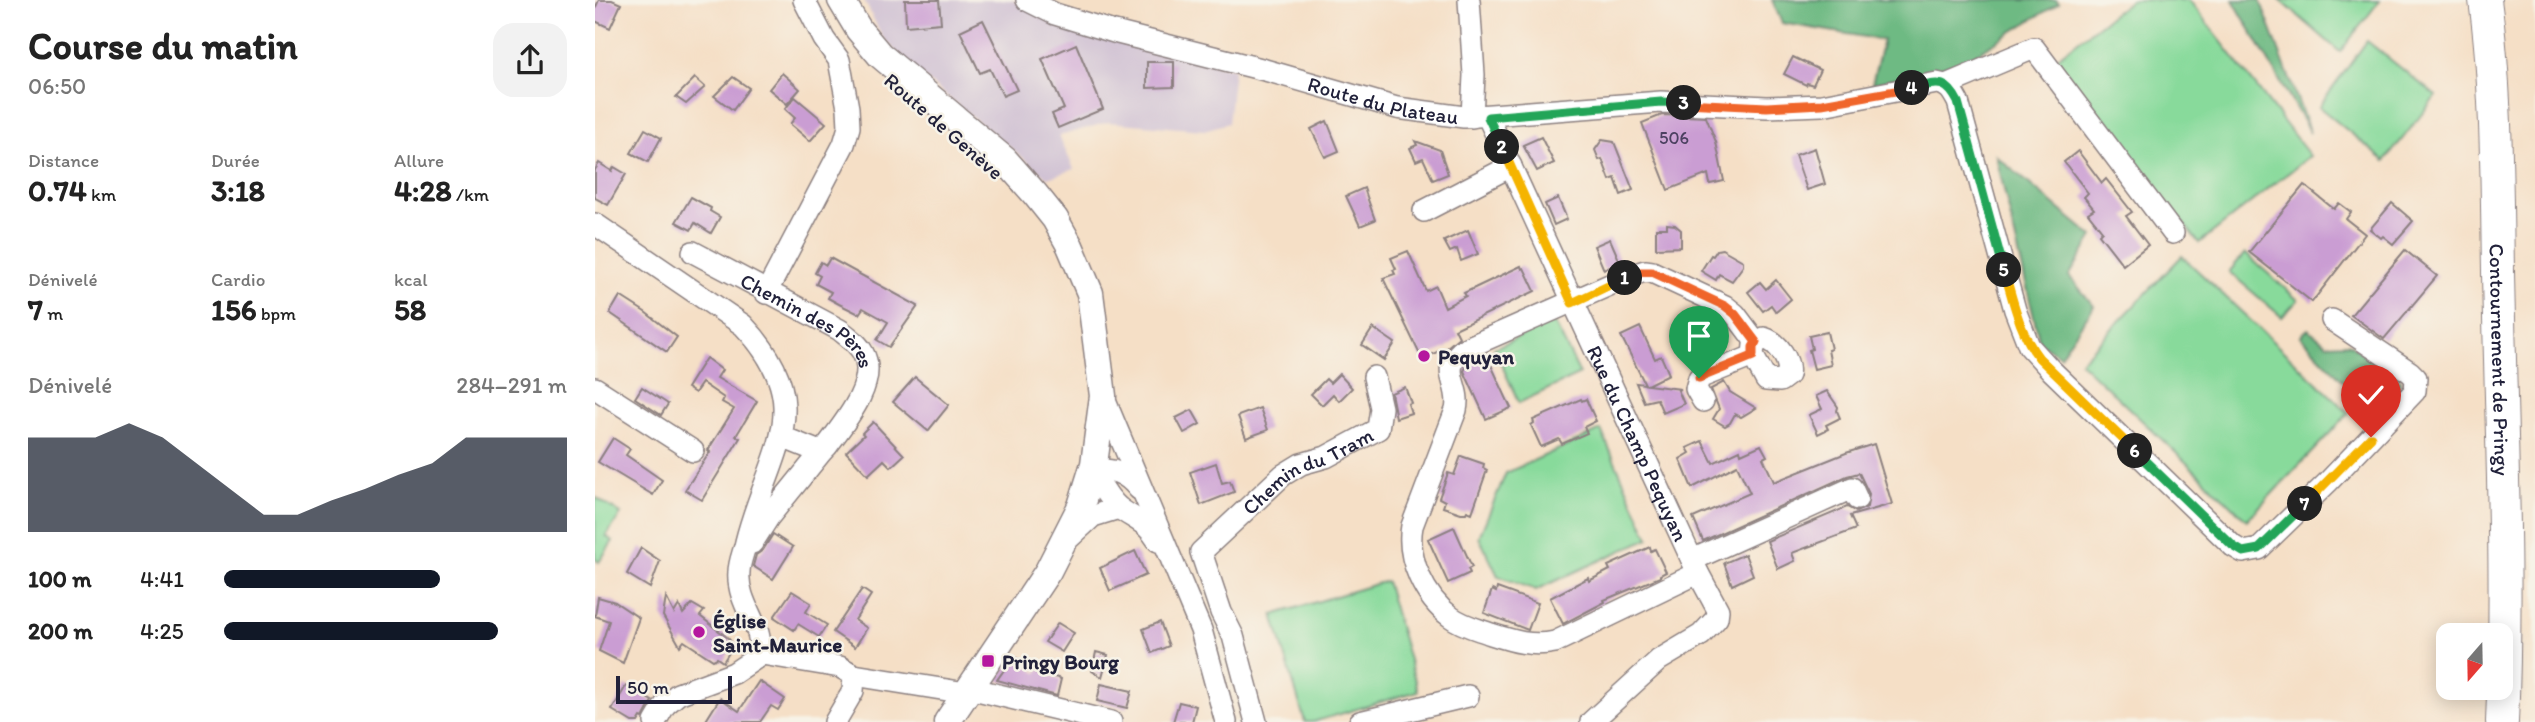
<!DOCTYPE html>
<html lang="fr">
<head>
<meta charset="utf-8">
<style>
  body { margin:0; font-family:Itim,sans-serif; background:#f2f2f2; color:#222; height:100vh; display:flex; flex-direction:column; font-size:26px; white-space:nowrap }
  * { box-sizing:border-box; margin:0 }
  p { font-size:23px; color:#767676 }
  .icon { flex:none; width:38px; height:38px; fill:none; stroke:currentColor; stroke-width:2; stroke-linecap:round; stroke-linejoin:round }
  .map { position:relative; flex:1; overflow:hidden }
  .drawer { display:flex; flex-direction:column; background:#fff; width:595px }
  .drawer>* { flex:none }
  .needle { width:46px; rotate:200deg }
  .buttons { position:absolute; left:1841px; top:623px; display:grid; gap:14px }
  .buttons a { display:grid; place-items:center; width:77px; height:77px; border-radius:14px; background:#fff; box-shadow:0 4px 18px #0003; font-size:35px }
  .scale { position:absolute; left:21px; bottom:18px; width:116px; box-sizing:border-box; padding-left:7px; border:4px solid #22223b; border-top:0; font-size:19px; line-height:24px; white-space:nowrap; color:#22223b; -webkit-text-stroke:5px #f7f3e8; paint-order:stroke }
  .pin { position:absolute; display:grid; place-items:center; width:60px; height:60px; color:#fff; margin:-72px -30px; border-radius:50% 50% 50% 0; rotate:-45deg; box-shadow:0 0 7px #0007 }
  .pin .icon { rotate:45deg }
  .km { position:absolute; width:35px; height:35px; margin:-18px; border-radius:50%; background:#222; color:#fff; font-size:19px; line-height:35px; text-align:center }
  .round { display:grid; place-items:center; flex:none; width:74px; height:74px; border-radius:21px; background:#f2f2f2 }
  .summary { display:flex; align-items:center; justify-content:space-between; height:119px; padding:0 28px }
  h1 { font-size:38px; font-weight:700; line-height:52px }
  .figures { display:grid; grid-template-columns:repeat(3,1fr); gap:10px; height:119px; padding:7px 28px }
  .figures div { display:grid; align-content:center }
  .figures b { font-size:30px; font-weight:700 }
  .figures small { font-size:19px; font-weight:400 }
  .figures p { font-size:19px }
  .chart { height:196px; padding:14px 28px }
  .chart p { display:flex; justify-content:space-between }
  .chart svg { width:100%; height:126px; margin-top:7px; fill:#111827; opacity:.7 }
  ul { padding:0 28px; list-style:none; font-size:23px }
  li { display:grid; grid-template-columns:112px 84px 1fr; align-items:center; height:52px }
  li i { height:18px; border-radius:9px; background:#111827 }
  main { display:flex; flex:1; min-height:0 }
  .map>svg:first-child { display:block }
  .industrial { fill:#cdbed2 }
  .green { fill:#88da9b; stroke:#557e6b; stroke-width:2 }
  .forest { fill:#6eba83; stroke:#486e5f; stroke-width:2 }
  .building { fill:#ca9dd3 }
  .lines { fill:none; stroke-linecap:round; stroke-linejoin:round }
  .minor-casing { stroke:#8c8080; stroke-width:24 }
  .major-casing { stroke:#8c8080; stroke-width:29 }
  .highway-casing { stroke:#8c8080; stroke-width:34 }
  .minor { stroke:#fff; stroke-width:21 }
  .major { stroke:#fff; stroke-width:26 }
  .highway { stroke:#fff; stroke-width:32 }
  .split-1-casing { stroke:#fff; stroke-width:14 }
  .split-2-casing { stroke:#fff; stroke-width:14 }
  .split-3-casing { stroke:#fff; stroke-width:14 }
  .split-4-casing { stroke:#fff; stroke-width:14 }
  .split-5-casing { stroke:#fff; stroke-width:14 }
  .split-6-casing { stroke:#fff; stroke-width:14 }
  .split-7-casing { stroke:#fff; stroke-width:14 }
  .split-8-casing { stroke:#fff; stroke-width:14 }
  .split-1 { stroke:#f0652b; stroke-width:9 }
  .split-2 { stroke:#f5b400; stroke-width:9 }
  .split-3 { stroke:#22a559; stroke-width:9 }
  .split-4 { stroke:#f0652b; stroke-width:9 }
  .split-5 { stroke:#22a559; stroke-width:9 }
  .split-6 { stroke:#f5b400; stroke-width:9 }
  .split-7 { stroke:#22a559; stroke-width:9 }
  .split-8 { stroke:#f5b400; stroke-width:9 }
  .poi-dot { fill:#b5179e; stroke:#f7f3e8; stroke-width:2.5 }
  .labels { text-anchor:middle; dominant-baseline:central; stroke-width:5; stroke-linejoin:round; paint-order:stroke }
  .number-label { font-size:18px; fill:#4c4161 }
  .street-label { font-size:21px; fill:#22223b; stroke:#f7f3e8 }
  .poi-label { font-size:21px; font-weight:bold; fill:#22223b; stroke:#f7f3e8; text-anchor:start }
</style>
</head>
<body>
<main>
<section class="drawer">
<div class="summary"><div><h1>Course du matin</h1><p>06:50</p></div><a class="round"><svg class="icon" aria-label="share" viewBox="0 0 24 24"><path d="M12 15V3M7 8l5-5 5 5M5 13v7h14v-7"/></svg></a></div>
<div class="figures">
<div><p>Distance</p><b>0.74<small> km</small></b></div>
<div><p>Durée</p><b>3:18</b></div>
<div><p>Allure</p><b>4:28<small> /km</small></b></div>
</div>
<div class="figures">
<div><p>Dénivelé</p><b>7<small> m</small></b></div>
<div><p>Cardio</p><b>156<small> bpm</small></b></div>
<div><p>kcal</p><b>58</b></div>
</div>
<div class="chart"><p><span>Dénivelé</span>284–291 m</p>
<svg viewBox="0 0 160 44" preserveAspectRatio="none"><path d="M0 44V11L10 11L20 11L30 6L40 11L50 20L60 29L70 38L80 38L90 33L100 29L110 24L120 20L130 11L140 11L150 11L160 11V44z"/></svg>
</div>
<ul>
<li><b>100 m</b>4:41<i style="width:63%"></i></li>
<li><b>200 m</b>4:25<i style="width:80%"></i></li>
</ul>
</section>
<div class="map">
<svg width="1940" height="722" viewBox="0 0 1940 722">
  <rect width="100%" height="100%" fill="#f7f3e8"/>
  <filter id="ink" filterUnits="userSpaceOnUse"><feTurbulence type="fractalNoise" baseFrequency=".0143" numOctaves="2"/><feDisplacementMap in="SourceGraphic" scale="14" xChannelSelector="R" yChannelSelector="G"/><feConvolveMatrix kernelMatrix="1 2 1 2 8 2 1 2 1" color-interpolation-filters="sRGB"/></filter>
  <filter id="wash" filterUnits="userSpaceOnUse"><feTurbulence type="fractalNoise" baseFrequency=".00686" numOctaves="4" result="noise"/><feDisplacementMap in="SourceGraphic" scale="28" xChannelSelector="R" yChannelSelector="G"/><feGaussianBlur stdDeviation="1.57" result="paint"/><feColorMatrix in="noise" values="0 0 0 0 0 0 0 0 0 0 0 0 0 0 0 0 0 1.4 0 .05"/><feComposite in="paint" operator="in"/></filter>
  <g filter="url(#wash)">
    <rect width="100%" height="100%" fill="#f5dfc6"/>
    <path class="industrial" d="M269 0H417L452 18 639 69 633 123 609 130 513 122 464 136 479 169 453 178 313 65 287 36Z"/>
    <g class="green">
      <path d="M1536 0H1594L1715 156 1604 243 1460 59Z"/>
      <path d="M1685 0H1785L1745 52Z"/>
      <path d="M1772 41 1841 96 1790 161 1724 107Z"/>
      <path d="M1650 253 1703 300 1687 317 1634 272Z"/>
      <path d="M1587 256 1754 413 1652 520 1485 362Z"/>
      <path d="M959 322 985 374 924 403 899 348Z"/>
      <path d="M1006 430 1054 538 941 590 903 576 884 537 911 473Z"/>
      <path d="M0 497 26 514 11 536 18 541 4 562 0 559Z"/>
      <path d="M791 581 823 691 718 722H710L678 615Z"/>
    </g>
    <g class="forest">
      <path d="M1177 0H1461L1464 3 1366 63 1277 84 1288 40 1187 23Z"/>
      <path d="M1638 0H1665L1715 133Z"/>
      <path d="M1401 156 1498 237 1474 276 1499 306 1465 356 1445 343Z"/>
      <path d="M1713 329 1732 344 1753 343 1805 380 1803 391 1781 415 1705 336Z"/>
    </g>
    <g id="blocks">
      <g class="building">
        <path d="M4 0H17L26 4 15 28 0 21V9Z"/>
        <path d="M310 0H344L346 23 311 26Z"/>
        <path d="M388 20 422 90 408 96 395 69 385 73 365 31Z"/>
        <path d="M481 44 508 109 463 128 457 114 469 109 447 59Z"/>
        <path d="M1198 57 1225 70 1218 85 1212 83 1211 85 1189 74Z"/>
        <path d="M552 62H579V87L552 88Z"/>
        <path d="M187 73 205 89 192 104 174 89Z"/>
        <path d="M138 77 154 88 138 110 119 96Z"/>
        <path d="M100 78 110 87 91 104 81 97Z"/>
        <path d="M200 97 231 123 215 141 195 124 200 118 190 109Z"/>
        <path d="M1067 115 1111 117 1121 142 1129 181 1115 184 1113 174 1073 190 1047 123Z"/>
        <path d="M732 121 744 151 730 157 716 129Z"/>
        <path d="M50 129 66 138 53 162 36 153Z"/>
        <path d="M946 137 959 163 942 171 928 145Z"/>
        <path d="M1007 140 1019 142 1038 190 1026 195 1020 178 1015 180 1007 159 1004 160 1000 150Z"/>
        <path d="M820 141 845 150 853 174 838 180 828 158 821 161 815 148 822 145Z"/>
        <path d="M1220 148 1230 184 1212 190 1200 155Z"/>
        <path d="M1483 151 1507 183 1511 179 1537 212 1531 216 1553 245 1528 265 1504 234 1507 231 1493 213 1499 209 1489 197 1493 193 1469 162Z"/>
        <path d="M4 163 17 171 19 167 31 174 13 205 0 198V170Z"/>
        <path d="M1709 185 1739 209 1744 203 1756 212 1751 219 1770 234 1717 302 1654 252Z"/>
        <path d="M769 188 780 220 765 226 751 196Z"/>
        <path d="M96 197 116 208 115 211 125 217 116 233 100 223 96 230 81 222Z"/>
        <path d="M963 198 972 219 959 225 950 204Z"/>
        <path d="M1797 203 1818 221 1798 244 1788 236 1786 238 1775 229Z"/>
        <path d="M1072 224 1080 225 1086 230V247L1061 248V228H1072Z"/>
        <path d="M873 230 883 254 866 261 862 249 855 252 849 241Z"/>
        <path d="M1015 239 1025 262 1009 270 999 246Z"/>
        <path d="M1127 249 1148 261V266L1137 281 1124 274 1121 280 1106 271 1116 255 1118 256 1122 250Z"/>
        <path d="M1810 250 1842 276 1789 339 1756 315Z"/>
        <path d="M813 251 831 291 841 286 850 307 871 296 869 293 926 266 927 269 929 268 940 291 860 329 864 337 851 348 827 359 788 278 800 274 798 270 801 269 796 258Z"/>
        <path d="M235 258 323 306 294 347 282 340 293 322 268 308 264 314 244 304 233 298 236 292 221 284 225 276 220 273 226 262 231 265Z"/>
        <path d="M1181 280 1196 299 1181 312 1176 305 1168 311 1153 292 1165 282 1171 289Z"/>
        <path d="M25 296 50 312 82 337 72 352 15 313Z"/>
        <path d="M1115 321 1110 330 1120 350 1094 363 1080 330 1088 326 1098 329Z"/>
        <path d="M1045 327 1060 359 1066 356 1074 374 1052 385 1086 389 1083 390 1089 404 1068 413 1062 399 1049 402 1041 383 1050 384 1026 336Z"/>
        <path d="M778 328 800 343 789 360 767 345Z"/>
        <path d="M1232 332 1236 349 1233 350 1236 365 1219 369 1214 350 1217 349 1214 336Z"/>
        <path d="M891 354 916 408 891 419 869 371 873 363Z"/>
        <path d="M111 358 127 370 122 378 162 401 141 436 145 438 107 500 90 490 115 452 113 450 139 409 127 402 129 398 107 383 100 393 92 388Z"/>
        <path d="M744 374 757 388 744 401 738 394 727 405 716 394 731 379 735 383Z"/>
        <path d="M320 377 354 405 333 431 298 402Z"/>
        <path d="M1129 382 1135 392 1161 408 1146 417 1140 414 1135 423 1130 426 1118 419 1124 409 1116 389Z"/>
        <path d="M47 387 73 404 66 415 40 398Z"/>
        <path d="M810 387 816 403 813 404 816 413 801 418 796 393Z"/>
        <path d="M1232 391 1243 407 1242 411 1245 418 1231 425 1233 429 1223 434 1214 415 1227 409 1221 396Z"/>
        <path d="M986 399 987 401 991 399 1001 421 989 427 992 433 967 444 964 439 946 447 936 425 939 423 938 420Z"/>
        <path d="M665 408 673 430 651 438 643 416Z"/>
        <path d="M597 410 605 424 589 433 581 418Z"/>
        <path d="M278 422 309 455 296 467 289 460 273 475 251 452 269 435 267 433Z"/>
        <path d="M18 438 35 449 31 455 67 480 58 495 3 462Z"/>
        <path d="M1107 441 1118 463 1145 450 1146 454 1166 445 1172 456 1168 458 1179 482 1251 453 1279 444 1297 504 1255 516 1261 529 1197 553 1200 561 1183 569 1172 541 1252 507 1261 512 1272 507 1274 494 1264 473 1252 476 1108 541 1098 518 1155 493 1142 465 1097 488 1085 459 1095 453 1092 448Z"/>
        <path d="M866 456 889 464 888 468 892 470 877 513 872 511 871 513H866L848 507 850 501 844 498 853 473 859 475Z"/>
        <path d="M621 463 627 483 635 481 639 492 606 505 595 472Z"/>
        <path d="M859 527 877 567 873 569 875 573 853 583 833 539Z"/>
        <path d="M178 534 198 547 178 579 158 566 161 555 168 550Z"/>
        <path d="M1055 547 1056 551 1060 549 1071 572 1065 575V577L1009 600 1010 602 968 624 955 598 993 578 994 581 1015 570 1013 566Z"/>
        <path d="M46 548 65 561 55 588 32 574Z"/>
        <path d="M540 551 551 575 515 591 505 568Z"/>
        <path d="M1150 554 1158 575 1137 585 1129 563Z"/>
        <path d="M902 588 943 603 933 630 889 613 897 590 901 592Z"/>
        <path d="M267 589 276 595 260 620 272 628 260 647 238 632Z"/>
        <path d="M197 591 216 603 211 612 232 625 224 637 203 624 199 630 179 617Z"/>
        <path d="M3 597 20 602 44 618 28 663 4 651 14 621 0 616Z"/>
        <path d="M71 597 79 613 84 605 88 614 97 604 109 611 105 616 133 638 139 645 128 662 122 658 118 660 89 641 85 646 68 616Z"/>
        <path d="M565 622 574 646 557 653 548 629Z"/>
        <path d="M463 623 479 633 467 652 450 642Z"/>
        <path d="M501 652 513 655 507 677 497 671Z"/>
        <path d="M419 656 442 673 445 668 456 674V676L466 679 462 696 402 680Z"/>
        <path d="M164 681 190 699 183 710 176 706 165 722H110L125 698 144 711Z"/>
        <path d="M506 684 537 691 532 708 502 701Z"/>
        <path d="M31 686 57 701 48 718 46 717 43 722H37L17 710Z"/>
        <path d="M584 702 601 706 597 722H578Z"/>
      </g>
    </g>
  </g>
  <g filter="url(#ink)">
    <use href="#blocks" fill-opacity="0" stroke="#8c8080" stroke-width="2"/>
    <g class="lines">
      <defs>
        <g id="minor">
          <path id="s1" d="M432 0 460 14 519 32 670 70 802 108 869 117 1066 102 1172 107 1227 105 1342 83C1354 85 1357 91 1363 102L1420 310 1434 346 1456 370 1638 546 1648 552 1664 549 1733 482 1820 391 1821 378 1815 372 1737 320"/>
          <path d="M874 0 879 75 877 117"/>
          <path d="M1351 85 1439 48 1578 233"/>
          <path id="s2" d="M893 117 1103 573 1123 610 1122 618 1106 635 1064 660 996 722"/>
          <path d="M829 211 916 166"/>
          <path d="M0 224 148 325C226 407 173 453 151 542 149 552 144 562 144 572 142 594 156 614 163 633 165 640 165 647 167 654"/>
          <path id="s3" d="M98 252 245 330C253 337 263 343 268 353 284 382 249 423 232 446L228 450 222 451 187 437"/>
          <path d="M171 293 249 144 254 127 253 108 244 60 229 39 209 0"/>
          <path d="M1169 338C1183 342 1196 361 1193 375L1185 381 1171 380 1158 356 1159 345Z"/>
          <path d="M0 388 98 451"/>
          <path d="M508 396 606 630 631 722"/>
          <path d="M1108 401 1101 389 1104 378 1158 356"/>
          <path d="M544 489C530 472 519 469 497 470 505 483 512 498 524 508 540 520 552 522 563 541"/>
          <path d="M472 540 498 516 524 508"/>
          <path d="M157 543 173 518 228 450"/>
          <path d="M1097 560 1257 488 1262 499"/>
          <path d="M1103 573 960 642C937 647 918 641 896 634 883 629 868 626 856 617 830 598 811 559 817 526L861 410C867 384 843 372 867 350L1037 275 1050 271 1057 272 1130 306 1140 314 1161 342"/>
          <path d="M167 654 245 667 259 675 371 693"/>
          <path d="M374 688 516 722"/>
          <path d="M60 722 70 705 83 694 139 673 167 654"/>
          <path d="M240 722 258 691 259 675"/>
          <path id="s4" d="M661 722 638 636 626 612 606 552 688 475 706 464 731 457 783 429 786 408 779 377"/>
          <path d="M765 722 873 696"/>
        </g>
        <path id="major" d="M246 0 264 30 285 55 410 160 440 194 460 219 475 246 495 293 508 396 499 464 486 506 453 571 352 722"/>
        <g id="highway">
          <path id="s5" d="M1890 0C1904 105 1901 213 1904 318 1907 453 1913 587 1907 722"/>
        </g>
      </defs>
      <use href="#minor" class="minor-casing"/>
      <use href="#major" class="major-casing"/>
      <use href="#highway" class="highway-casing"/>
      <use href="#minor" class="minor"/>
      <use href="#major" class="major"/>
      <use href="#highway" class="highway"/>
    </g>
  </g>
  <g class="lines" filter="url(#ink)">
    <defs>
      <path id="split-1" d="M1030 278 1043 272H1057L1130 306 1140 314 1161 342 1158 347V356L1104 378"/>
      <path id="split-2" d="M907 147 977 303 1030 278"/>
      <path id="split-3" d="M907 147 893 117 1066 102 1089 103"/>
      <path id="split-4" d="M1089 103 1172 107 1227 104 1317 88"/>
      <path id="split-5" d="M1317 88C1341 84 1350 77 1363 102L1409 270"/>
      <path id="split-6" d="M1409 270C1418 300 1424 332 1444 358L1540 451"/>
      <path id="split-7" d="M1540 451 1638 546 1648 552 1664 549 1710 504"/>
      <path id="split-8" d="M1710 504 1776 437"/>
    </defs>
    <use href="#split-1" class="split-1-casing"/>
    <use href="#split-2" class="split-2-casing"/>
    <use href="#split-3" class="split-3-casing"/>
    <use href="#split-4" class="split-4-casing"/>
    <use href="#split-5" class="split-5-casing"/>
    <use href="#split-6" class="split-6-casing"/>
    <use href="#split-7" class="split-7-casing"/>
    <use href="#split-8" class="split-8-casing"/>
    <use href="#split-1" class="split-1"/>
    <use href="#split-2" class="split-2"/>
    <use href="#split-3" class="split-3"/>
    <use href="#split-4" class="split-4"/>
    <use href="#split-5" class="split-5"/>
    <use href="#split-6" class="split-6"/>
    <use href="#split-7" class="split-7"/>
    <use href="#split-8" class="split-8"/>
  </g>
  <g class="poi-dot">
    <circle cx="829" cy="356" r="7"/>
    <circle cx="104" cy="632" r="7"/>
    <rect x="386" y="654" width="14" height="14" rx="3.5"/>
  </g>
  <g class="labels">
    <g class="number-label">
      <text x="1079" y="138">506</text>
    </g>
    <g class="street-label">
      <text stroke="none"><textPath href="#s1" startOffset="371">Route du Plateau</textPath></text>
      <text transform="translate(349 126) rotate(41)">Route de Genève</text>
      <text stroke="none"><textPath href="#s3" startOffset="135">Chemin des Pères</textPath></text>
      <text stroke="none"><textPath href="#s5" startOffset="360">Contournement de Pringy</textPath></text>
      <text stroke="none"><textPath href="#s2" startOffset="359">Rue du Champ Pequyan</textPath></text>
      <text stroke="none"><textPath href="#s4" startOffset="315">Chemin du Tram</textPath></text>
    </g>
    <g class="poi-label">
      <text x="843" y="356">Pequyan</text>
      <text x="118" y="620">Église<tspan x="118" dy="24">Saint-Maurice</tspan></text>
      <text x="407" y="661">Pringy Bourg</text>
    </g>
  </g>
</svg>
<div class="buttons">
<a><svg class="needle" viewBox="-14 -14 28 28"><path d="M0-13l5 13h-10z" fill="#e53935"/><path d="M0 13l5-13h-10z" fill="#767676"/></svg></a>
</div>
<div class="scale">50 m</div>
<div class="pin" style="left:1104px;top:378px;background:#1e9e55"><svg class="icon" aria-label="arrive" viewBox="0 0 24 24"><path d="M6 21V4h12l-3 4 3 4H6"/></svg></div>
<div class="pin" style="left:1776px;top:437px;background:#d93025"><svg class="icon" aria-label="check" viewBox="0 0 24 24"><path d="M5 12l5 5 9-10"/></svg></div>
<b class="km" style="left:1030px;top:278px">1</b>
<b class="km" style="left:907px;top:147px">2</b>
<b class="km" style="left:1089px;top:103px">3</b>
<b class="km" style="left:1317px;top:88px">4</b>
<b class="km" style="left:1409px;top:270px">5</b>
<b class="km" style="left:1540px;top:451px">6</b>
<b class="km" style="left:1710px;top:504px">7</b>
</div>
</main>
</body>
</html>
